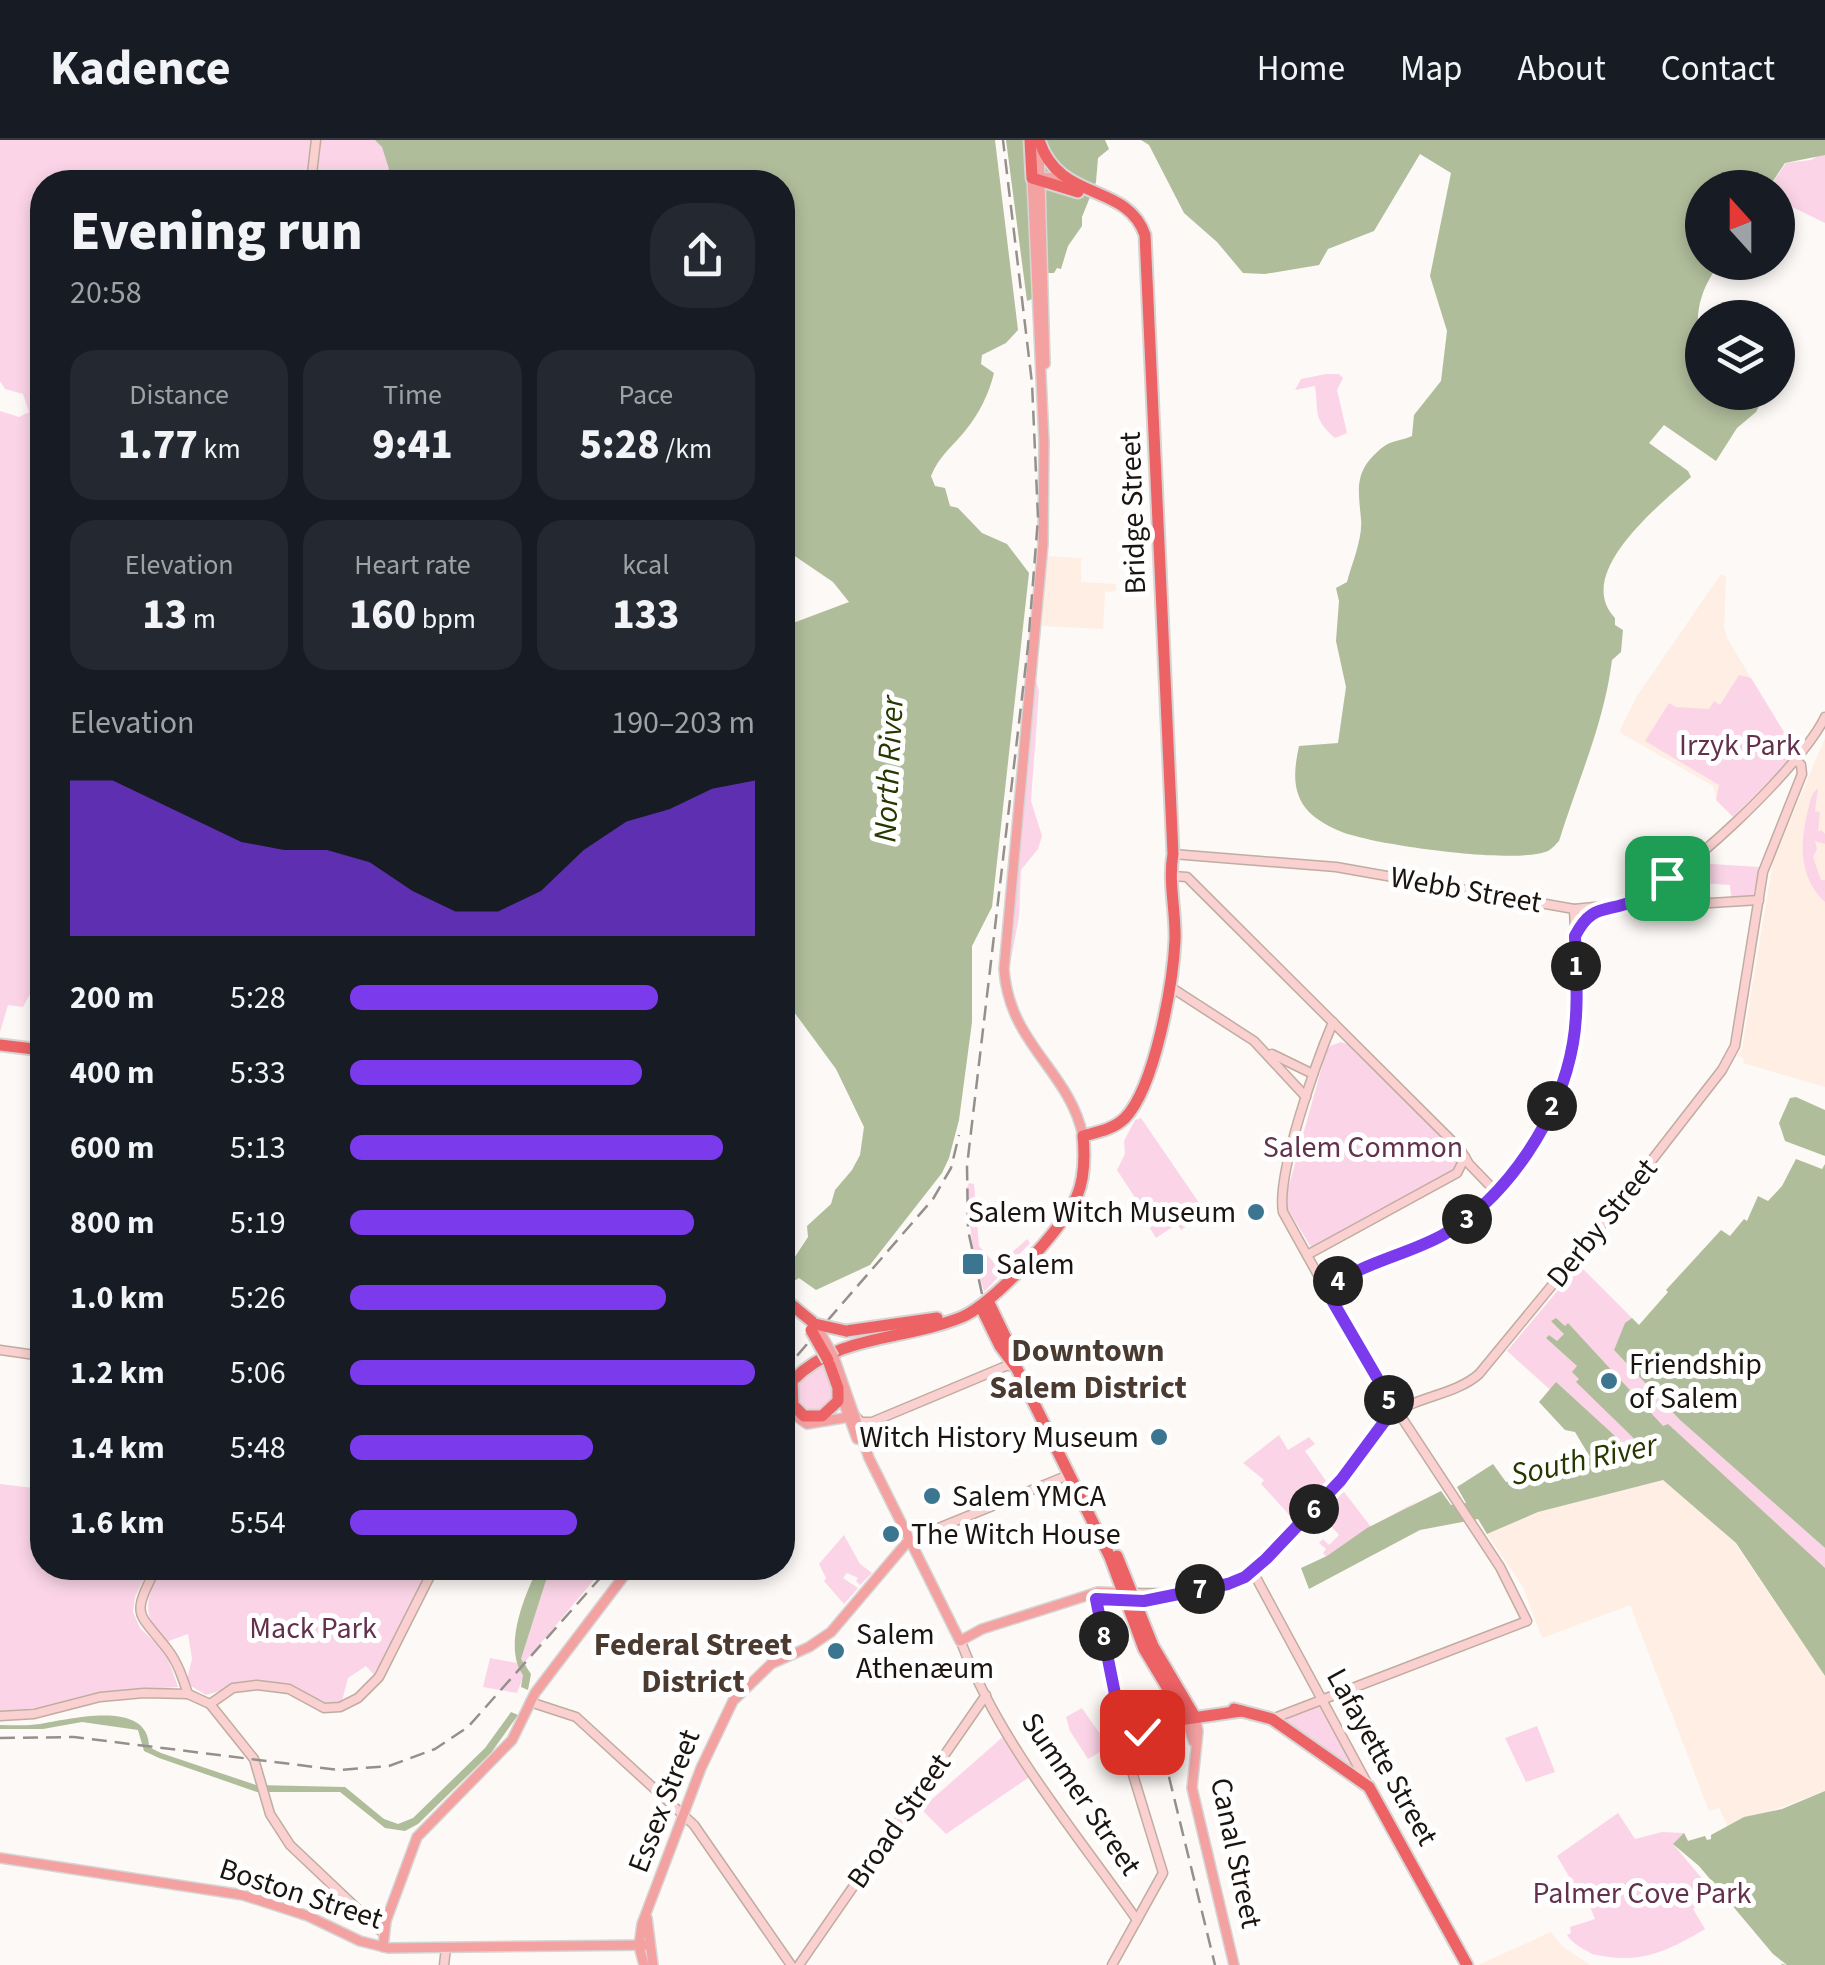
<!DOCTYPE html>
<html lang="en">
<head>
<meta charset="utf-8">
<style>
  body { margin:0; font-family:"Source Sans 3",sans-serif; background:#242831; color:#f1f3f6; height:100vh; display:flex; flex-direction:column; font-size:38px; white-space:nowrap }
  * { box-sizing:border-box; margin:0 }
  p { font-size:32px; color:#9ea1a6 }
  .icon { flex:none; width:55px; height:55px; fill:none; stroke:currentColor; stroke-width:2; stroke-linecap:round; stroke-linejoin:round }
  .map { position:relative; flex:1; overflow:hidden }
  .sheet { position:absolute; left:30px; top:30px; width:765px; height:1410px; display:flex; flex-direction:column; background:#171b24; border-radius:40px; box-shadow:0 5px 15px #0003 }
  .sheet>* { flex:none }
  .needle { width:65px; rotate:339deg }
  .tools { position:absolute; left:1685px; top:30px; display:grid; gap:20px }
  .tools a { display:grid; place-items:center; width:110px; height:110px; border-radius:50%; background:#171b24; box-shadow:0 5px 15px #0003; font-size:50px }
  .pin { position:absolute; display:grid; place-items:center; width:85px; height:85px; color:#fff; margin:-42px; border-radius:20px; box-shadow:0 5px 15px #0006 }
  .km { position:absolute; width:50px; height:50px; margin:-25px; border-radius:50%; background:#222; color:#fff; font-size:28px; line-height:50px; text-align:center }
  .round { display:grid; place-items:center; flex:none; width:105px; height:105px; border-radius:40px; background:#242831 }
  .headline { display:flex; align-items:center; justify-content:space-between; height:170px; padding:0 40px }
  h1 { font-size:55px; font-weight:800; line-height:75px }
  .stats { display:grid; grid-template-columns:repeat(3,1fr); gap:15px; height:170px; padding:10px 40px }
  .stats div { display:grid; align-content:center; border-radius:25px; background:#242831; text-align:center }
  .stats b { font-size:42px; font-weight:800 }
  .stats small { font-size:28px; font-weight:400 }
  .stats p { font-size:28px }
  .chart { height:280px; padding:20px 40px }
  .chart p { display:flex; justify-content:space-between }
  .chart svg { width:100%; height:180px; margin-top:10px; fill:#7c3aed; opacity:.7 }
  ul { padding:0 40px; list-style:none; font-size:32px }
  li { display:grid; grid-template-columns:160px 120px 1fr; align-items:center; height:75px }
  li i { height:25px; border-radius:12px; background:#7c3aed }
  header { display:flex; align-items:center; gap:60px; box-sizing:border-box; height:140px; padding:0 50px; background:#171b24; border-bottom:2px solid #363941 }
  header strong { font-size:48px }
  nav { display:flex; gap:55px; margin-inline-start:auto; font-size:35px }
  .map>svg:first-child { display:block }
  .built { fill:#ffeee3 }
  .green { fill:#fbd5e7 }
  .water { fill:#afbd9b }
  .pier { fill:#fdf9f6 }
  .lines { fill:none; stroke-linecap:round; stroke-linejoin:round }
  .secondary-casing { stroke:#c0ada0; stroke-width:11 }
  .primary-casing { stroke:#d6d5d4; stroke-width:12 }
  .highway-casing { stroke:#d6d5d4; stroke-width:15 }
  .secondary { stroke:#fad0d0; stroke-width:8 }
  .primary { stroke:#f4a1a2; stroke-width:9 }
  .highway { stroke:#ed6264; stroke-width:11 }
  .rail { stroke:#95908c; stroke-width:2.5; stroke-dasharray:15 8; stroke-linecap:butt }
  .primary-bridge-casing { stroke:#d6d5d4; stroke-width:12; stroke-linecap:butt }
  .highway-bridge-casing { stroke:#d6d5d4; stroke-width:15; stroke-linecap:butt }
  .primary-bridge { stroke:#f4a1a2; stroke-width:9 }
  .highway-bridge { stroke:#ed6264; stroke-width:11 }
  .route-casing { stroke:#fff; stroke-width:20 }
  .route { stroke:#7c3aed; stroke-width:12 }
  .poi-dot { fill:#3c758f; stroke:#fff; stroke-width:4 }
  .labels { text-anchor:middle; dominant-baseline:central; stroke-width:10; stroke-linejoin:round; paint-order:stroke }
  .street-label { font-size:30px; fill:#1b140f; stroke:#fff }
  .park-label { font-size:30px; fill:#63314c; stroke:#fff }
  .poi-label { font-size:30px; fill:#1b140f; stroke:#fff; text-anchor:start }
  .water-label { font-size:32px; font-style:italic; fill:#263700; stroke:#fff }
  .neighbourhood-label { font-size:32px; font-weight:bold; fill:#4a3a2f; stroke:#fff }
</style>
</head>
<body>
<header>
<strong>Kadence</strong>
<nav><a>Home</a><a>Map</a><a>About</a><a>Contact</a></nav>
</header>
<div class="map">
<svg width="1825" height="1825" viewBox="0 0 1825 1825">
  <rect width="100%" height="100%" fill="#fdf9f6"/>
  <g class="built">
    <path d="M1047 416 1081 418V442L1116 444V451L1105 452 1103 489 1042 486Z"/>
    <path d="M1721 434 1726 437 1724 487 1727 498 1791 604 1717 660 1713 646 1619 592 1637 556Z"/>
    <path d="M1825 598V947L1743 923 1744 919 1737 916 1742 909 1773 721Z"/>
    <path d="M1661 1339 1669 1342 1735 1403 1825 1536V1651L1728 1687 1719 1668 1709 1671 1630 1465 1542 1498 1523 1447 1487 1394 1537 1372Z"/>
    <path d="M1551 1792 1563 1807 1590 1825H1478Z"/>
  </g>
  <g class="green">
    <path d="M0 0H427L476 42H42V704L38 707 42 712V832L23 867 8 865 0 892V271L19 277 29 272 23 254 5 249 0 241Z"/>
    <path d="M1820 15H1825V83L1778 60V48H1769L1786 23 1811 20Z"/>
    <path d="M1326 234H1339L1343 238 1337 250 1347 293 1335 298C1312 278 1319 272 1315 246L1295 250 1301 239Z"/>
    <path d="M1739 535 1751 538 1795 610 1793 617 1733 677 1716 660 1719 645 1645 601 1669 563 1676 567 1709 569 1714 561 1720 565Z"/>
    <path d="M1036 541 1039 551 1031 661 1042 696 1038 709 1021 730 1019 777 1010 824Z"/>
    <path d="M1818 648 1815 671 1820 672 1818 692 1821 690 1825 694V704L1815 701 1817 709 1813 717 1821 740H1825V762C1798 737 1800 702 1808 670 1811 659 1810 656 1818 648Z"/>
    <path d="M1695 723 1760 727 1753 756 1731 757 1730 745 1671 741Z"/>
    <path d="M1341 902 1347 904 1447 1001 1459 1018 1454 1029 1311 1107 1287 1068 1286 1056 1326 912 1330 906Z"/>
    <path d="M1141 978 1206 1073 1181 1090 1177 1084 1156 1098 1150 1088 1153 1085 1117 1030 1125 1014 1124 1001 1135 980Z"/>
    <path d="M969 1043 974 1044 979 1106 997 1126 1027 1099 1030 1103 984 1152 973 1111 966 1049Z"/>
    <path d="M1579 1125 1632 1178 1625 1184 1614 1210 1680 1280 1825 1408V1438L1661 1311 1627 1319 1507 1211Z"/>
    <path d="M822 1223 827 1230 833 1257C824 1273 812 1274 798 1264V1243Z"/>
    <path d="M1279 1295 1288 1310 1309 1297 1315 1304 1305 1311 1326 1341 1292 1378 1261 1344 1264 1340 1243 1323Z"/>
    <path d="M0 1344 42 1349V1428H149L135 1457 133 1472 140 1488 166 1513 178 1547 99 1552 36 1568 0 1571Z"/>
    <path d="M1338 1344 1371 1387 1419 1360 1352 1405 1318 1421 1326 1416 1323 1413 1326 1409 1319 1403 1323 1399 1329 1405 1339 1395 1315 1368Z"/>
    <path d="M844 1395 860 1424 872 1433 860 1445 856 1441 858 1438 847 1433 843 1438 858 1448 844 1464 824 1441 826 1438 819 1424Z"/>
    <path d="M161 1428H428L376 1537 366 1526 348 1538 342 1561 330 1565C275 1538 264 1538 206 1555L186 1543 192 1519 188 1494 163 1503C142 1471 145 1461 161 1428Z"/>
    <path d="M550 1428H604L524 1523 527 1527 517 1553 483 1547 490 1518 517 1523 521 1519Z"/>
    <path d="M1322 1560 1369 1647 1272 1579Z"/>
    <path d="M1082 1568 1109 1607 1088 1619 1070 1591 1066 1577Z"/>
    <path d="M1537 1586 1555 1632 1526 1642 1505 1598Z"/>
    <path d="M1005 1595 1031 1636 946 1694 924 1672 923 1667Z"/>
    <path d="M1618 1673 1635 1699 1662 1692 1684 1693 1688 1701 1705 1696 1714 1750 1693 1769 1705 1789C1665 1813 1638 1825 1592 1814 1582 1808 1573 1804 1567 1795L1571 1793 1570 1787 1595 1779 1583 1750H1577L1557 1716Z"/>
  </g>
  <g class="water">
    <path d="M375 0H995L1018 190 1006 203 982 215 981 224 994 233C989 254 979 274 965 291 952 307 939 316 931 336L935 346 945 348 950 366 958 368 982 393 1007 404 1029 433 992 767 972 806V882L959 980 949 1018 942 1033 870 1125 816 1150 799 1138 792 1142 783 1135 808 1097 807 1086 831 1064 835 1050 852 1030 860 1015 864 987 836 929 783 857 782 561 792 545 786 529 793 483 849 462 833 442 783 408 782 42H374L389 29 382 7Z"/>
    <path d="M1006 0H1105L1109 9 1098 18 1096 42 1082 77V86L1068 106 1061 129 1057 128 1054 133H1048L1032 159 1027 161Z"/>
    <path d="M1141 0H1825V15L1785 23 1769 47 1702 48V122L1721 123C1707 138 1697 162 1698 183L1691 190 1702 198V252L1766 253 1756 272 1737 288 1716 321 1664 285 1649 303 1688 331 1691 337C1662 363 1572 433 1615 478V485L1623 490 1621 512 1612 520C1604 584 1578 640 1559 701 1555 705 1553 708 1548 711 1517 725 1375 705 1342 692 1331 688 1317 680 1309 672 1291 653 1294 629 1299 606L1338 603 1346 547 1336 501 1339 461 1336 448 1347 442C1352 423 1363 398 1361 379 1358 347 1354 330 1383 307 1392 300 1402 301 1412 296L1414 275 1441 241 1447 191 1430 136 1451 33 1420 14 1374 91 1328 109 1319 125 1265 134 1243 133 1217 102 1184 73 1149 5Z"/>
    <path d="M1796 957 1825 970V1016L1785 1001 1779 983 1790 958Z"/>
    <path d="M1796 1019 1822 1029 1825 1024V1408L1680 1280 1614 1210 1625 1183 1632 1178 1639 1185 1668 1152 1666 1150 1721 1090 1730 1096 1744 1079 1747 1081 1758 1056 1768 1061 1782 1046Z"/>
    <path d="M1556 1178 1565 1186 1568 1183 1663 1286 1668 1284 1825 1428V1536L1736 1403 1663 1340 1538 1372 1487 1394 1478 1379 1420 1390 1309 1449 1301 1428 1327 1416 1367 1388 1441 1351 1451 1365 1466 1363 1457 1347 1493 1324 1506 1342 1531 1338 1532 1341 1590 1328 1587 1320 1590 1317 1575 1292 1565 1290 1539 1262 1556 1242 1639 1318 1651 1315 1576 1242 1579 1239 1572 1232 1577 1226 1546 1198 1549 1195 1557 1201 1564 1194 1551 1181Z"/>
    <path d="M538 1428H550L521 1519 531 1534 528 1550 521 1547 523 1535C503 1508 524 1456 538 1428Z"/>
    <path d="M511 1572 518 1575 491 1613 418 1684 405 1691 385 1688 340 1652H257L159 1618 144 1611 138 1590 82 1582 43 1589H0V1585C13 1585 27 1586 40 1584 67 1580 149 1558 149 1607L161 1613 256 1645 345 1647 384 1679 398 1684 413 1678 485 1608Z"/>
    <path d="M1825 1651V1825H1782L1673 1704 1684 1693 1688 1701 1705 1696 1707 1700 1711 1699V1695L1744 1677 1782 1669Z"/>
  </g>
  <path class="pier" d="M1673 1704 1699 1726 1773 1814 1787 1825 1772 1822Z"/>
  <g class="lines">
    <defs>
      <g id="secondary">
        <path d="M311 42 316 0"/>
        <path d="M1173 714 1336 727 1574 769 1624 764 1646 767 1759 760"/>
        <path d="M1172 736 1187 737 1460 1009 1469 1024 1498 1054"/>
        <path d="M1624 764C1675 748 1802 626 1825 577"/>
        <path d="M1577 792 1583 781 1597 769"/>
        <path d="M1169 846 1254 901 1306 957"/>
        <path d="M1272 914 1313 934"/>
        <path d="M1307 1115 1457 1033 1465 1017"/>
        <path d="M1325 1149C1362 1123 1404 1116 1442 1095 1509 1058 1562 975 1574 899 1580 857 1576 812 1574 769"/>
        <path d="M0 1210 42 1216"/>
        <path d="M855 1276 861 1282H872L1006 1226H1015"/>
        <path d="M909 1400 1071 1334"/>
        <path d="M156 1428C131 1478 137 1470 168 1510 178 1523 183 1539 188 1554"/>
        <path d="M1253 1432 1367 1643"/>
        <path d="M1134 1453C1167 1454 1208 1454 1239 1439 1267 1427 1332 1352 1353 1326 1366 1311 1375 1289 1389 1277 1415 1256 1454 1256 1479 1234L1596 1092 1722 930 1735 906 1763 732 1802 634 1801 625 1796 620"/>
        <path d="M1137 1461 1162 1457"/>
        <path d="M961 1502C1000 1604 1075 1691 1137 1780"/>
        <path d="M530 1562 576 1577 694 1685 791 1825"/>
        <path d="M210 1564 233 1548 257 1545 289 1549 324 1568 340 1567 358 1558 379 1537 434 1428"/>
        <path d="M0 1576 34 1574 100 1557 144 1553 188 1554 210 1564 254 1619 270 1674 290 1705 383 1793"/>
        <path d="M1272 1579 1527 1481 1500 1427 1373 1234 1283 1072C1276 1034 1317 920 1333 882"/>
        <path d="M1132 1620 1134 1601 1146 1589"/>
        <path d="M444 1825 446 1808"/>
        <path d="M799 1825 986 1555"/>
        <path d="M1112 1825 1163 1733 1127 1615 1120 1579"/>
      </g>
      <g id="primary">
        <path d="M1039 5 1045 224"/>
        <path d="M1063 37 1032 38 1044 302 1043 404 1004 829C1009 904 1069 930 1083 996"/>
        <path d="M834 1217 869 1318 960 1501 982 1489 1098 1452 1125 1453"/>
        <path d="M840 1253 857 1299"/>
        <path d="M782 1266 807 1284 855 1276"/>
        <path d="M1093 1459 1127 1460"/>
        <path d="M1096 1459 1124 1585 1135 1590 1186 1579 1194 1602"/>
        <path d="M1195 1577 1198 1591 1192 1648 1234 1825"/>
        <path d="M1131 1587 1182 1572"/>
        <path d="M0 1718 243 1755 308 1776 360 1801 388 1808 649 1805"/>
        <path d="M647 1778 653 1825"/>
        <path d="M383 1807 386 1781 417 1697 512 1600 535 1553 630 1428"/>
        <path d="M644 1825 639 1806 642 1784 701 1628 733 1561 771 1524 809 1507 831 1492 909 1400"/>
      </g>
      <g id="highway">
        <path d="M1030 0 1032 38 1078 52"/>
        <path d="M0 905 42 910"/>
        <path d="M782 1157 815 1184"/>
        <path d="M988 1161 1015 1217V1226"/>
        <path d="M981 1167 1000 1206 1017 1229 1110 1417 1144 1509 1186 1579 1241 1571"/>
        <path d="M846 1191 937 1178"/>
        <path d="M828 1220 838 1248V1261L822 1276H804L793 1265 792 1241C839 1193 904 1201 962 1177 993 1164 1064 1088 1077 1056 1085 1037 1085 1017 1083 996 1098 992 1114 989 1125 978 1155 947 1173 843 1175 800 1176 771 1168 743 1173 714L1145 95C1127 42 1059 63 1039 0"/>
        <path d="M1117 1416 1153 1506 1195 1577"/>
        <path d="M1234 1569 1272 1579 1369 1647 1467 1825"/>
      </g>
    </defs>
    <use href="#secondary" class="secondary-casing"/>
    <use href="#primary" class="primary-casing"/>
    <use href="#highway" class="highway-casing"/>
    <use href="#secondary" class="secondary"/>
    <use href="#primary" class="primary"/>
    <use href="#highway" class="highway"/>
    <g class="rail">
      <path d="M982 1154 968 1090 967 1026 1028 506 1038 378 1032 243 1003 0"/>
      <path d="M782 1233 933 1059 951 1028 959 995"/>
      <path d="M1158 1592 1215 1825"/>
      <path d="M0 1598 74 1597 339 1630 389 1626 435 1609 468 1587 609 1428"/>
    </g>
    <defs>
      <path id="primary-bridge" d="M816 1185 834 1217"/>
      <g id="highway-bridge">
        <path d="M815 1184 846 1191"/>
        <path d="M811 1190 828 1220"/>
      </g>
    </defs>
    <use href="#primary-bridge" class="primary-bridge-casing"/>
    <use href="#highway-bridge" class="highway-bridge-casing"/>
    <use href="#primary-bridge" class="primary-bridge"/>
    <use href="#highway-bridge" class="highway-bridge"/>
  </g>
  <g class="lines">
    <defs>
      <path id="route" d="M1142 1592 1148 1588H1128L1120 1579 1096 1459 1144 1461 1228 1444 1245 1437 1266 1419 1341 1340 1384 1282 1397 1272 1326 1150C1362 1122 1405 1116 1443 1095 1508 1057 1560 978 1573 903 1579 868 1576 831 1575 796 1592 763 1605 773 1634 761 1646 756 1656 746 1667 738"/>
    </defs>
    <use href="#route" class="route-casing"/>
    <use href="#route" class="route"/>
  </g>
  <g class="poi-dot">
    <circle cx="1256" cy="1072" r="10"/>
    <rect x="961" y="1112" width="24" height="24" rx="5"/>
    <circle cx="1609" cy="1241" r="10"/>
    <circle cx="1159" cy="1297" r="10"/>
    <circle cx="932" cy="1356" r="10"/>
    <circle cx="891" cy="1394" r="10"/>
    <circle cx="836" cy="1511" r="10"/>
  </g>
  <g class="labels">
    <g class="street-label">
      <text transform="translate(1133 373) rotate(-92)">Bridge Street</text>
      <text transform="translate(1466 750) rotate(10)">Webb Street</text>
      <text transform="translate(1602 1083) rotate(-51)">Derby Street</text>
      <text transform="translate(1382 1617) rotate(61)">Lafayette Street</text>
      <text transform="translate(1081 1654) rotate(56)">Summer Street</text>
      <text transform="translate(664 1661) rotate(-69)">Essex Street</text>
      <text transform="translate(899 1681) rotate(-55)">Broad Street</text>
      <text transform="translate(1236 1713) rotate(78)">Canal Street</text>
      <text transform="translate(301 1754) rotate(18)">Boston Street</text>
    </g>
    <g class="park-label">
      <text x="1740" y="605">Irzyk Park</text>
      <text x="1363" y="1007">Salem Common</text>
      <text x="313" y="1488">Mack Park</text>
      <text x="1642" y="1753">Palmer Cove Park</text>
    </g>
    <g class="poi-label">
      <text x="1236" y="1072" text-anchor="end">Salem Witch Museum</text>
      <text x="996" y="1124">Salem</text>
      <text x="1629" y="1224">Friendship<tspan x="1629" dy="34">of Salem</tspan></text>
      <text x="1139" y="1297" text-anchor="end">Witch History Museum</text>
      <text x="952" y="1356">Salem YMCA</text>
      <text x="911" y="1394">The Witch House</text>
      <text x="856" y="1494">Salem<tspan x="856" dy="34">Athenæum</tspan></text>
    </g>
    <g class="water-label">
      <text transform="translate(889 629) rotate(-87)">North River</text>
      <text transform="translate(1584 1320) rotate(-12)">South River</text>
    </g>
    <g class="neighbourhood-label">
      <text x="1088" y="1211">Downtown<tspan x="1088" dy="37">Salem District</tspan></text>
      <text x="693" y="1505">Federal Street<tspan x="693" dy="37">District</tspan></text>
    </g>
  </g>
</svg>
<div class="tools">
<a><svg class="needle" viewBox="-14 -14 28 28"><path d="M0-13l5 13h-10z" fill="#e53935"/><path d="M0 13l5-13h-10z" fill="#9ea1a6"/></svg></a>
<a><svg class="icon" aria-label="layers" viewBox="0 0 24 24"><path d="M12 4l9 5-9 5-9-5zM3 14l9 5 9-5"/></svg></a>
</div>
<div class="pin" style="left:1667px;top:738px;background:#1e9e55"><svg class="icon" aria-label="arrive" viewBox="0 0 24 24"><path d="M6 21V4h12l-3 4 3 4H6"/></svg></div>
<div class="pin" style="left:1142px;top:1592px;background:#d93025"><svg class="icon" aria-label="check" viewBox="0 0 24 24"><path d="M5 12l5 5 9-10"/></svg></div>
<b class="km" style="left:1576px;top:826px">1</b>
<b class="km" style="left:1552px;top:966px">2</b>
<b class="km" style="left:1467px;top:1079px">3</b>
<b class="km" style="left:1338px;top:1141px">4</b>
<b class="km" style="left:1389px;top:1260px">5</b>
<b class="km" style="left:1314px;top:1369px">6</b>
<b class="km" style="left:1200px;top:1449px">7</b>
<b class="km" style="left:1104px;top:1496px">8</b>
<section class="sheet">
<div class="headline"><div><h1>Evening run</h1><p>20:58</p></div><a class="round"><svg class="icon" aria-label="share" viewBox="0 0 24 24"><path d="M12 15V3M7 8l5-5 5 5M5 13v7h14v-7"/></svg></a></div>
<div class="stats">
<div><p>Distance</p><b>1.77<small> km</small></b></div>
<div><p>Time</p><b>9:41</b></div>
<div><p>Pace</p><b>5:28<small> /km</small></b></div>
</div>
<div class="stats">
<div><p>Elevation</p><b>13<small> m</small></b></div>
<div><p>Heart rate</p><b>160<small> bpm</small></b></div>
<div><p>kcal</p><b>133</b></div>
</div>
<div class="chart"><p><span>Elevation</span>190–203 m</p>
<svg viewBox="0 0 160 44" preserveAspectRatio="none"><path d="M0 44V6L10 6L20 11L30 16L40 21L50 23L60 23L70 26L80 33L90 38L100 38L110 33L120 23L130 16L140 13L150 8L160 6V44z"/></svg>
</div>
<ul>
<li><b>200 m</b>5:28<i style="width:76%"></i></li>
<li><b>400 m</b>5:33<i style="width:72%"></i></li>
<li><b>600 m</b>5:13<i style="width:92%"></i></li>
<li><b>800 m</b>5:19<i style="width:85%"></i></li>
<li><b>1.0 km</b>5:26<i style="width:78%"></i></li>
<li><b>1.2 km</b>5:06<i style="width:100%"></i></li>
<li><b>1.4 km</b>5:48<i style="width:60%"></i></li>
<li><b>1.6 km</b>5:54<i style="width:56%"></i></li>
</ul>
</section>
</div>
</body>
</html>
